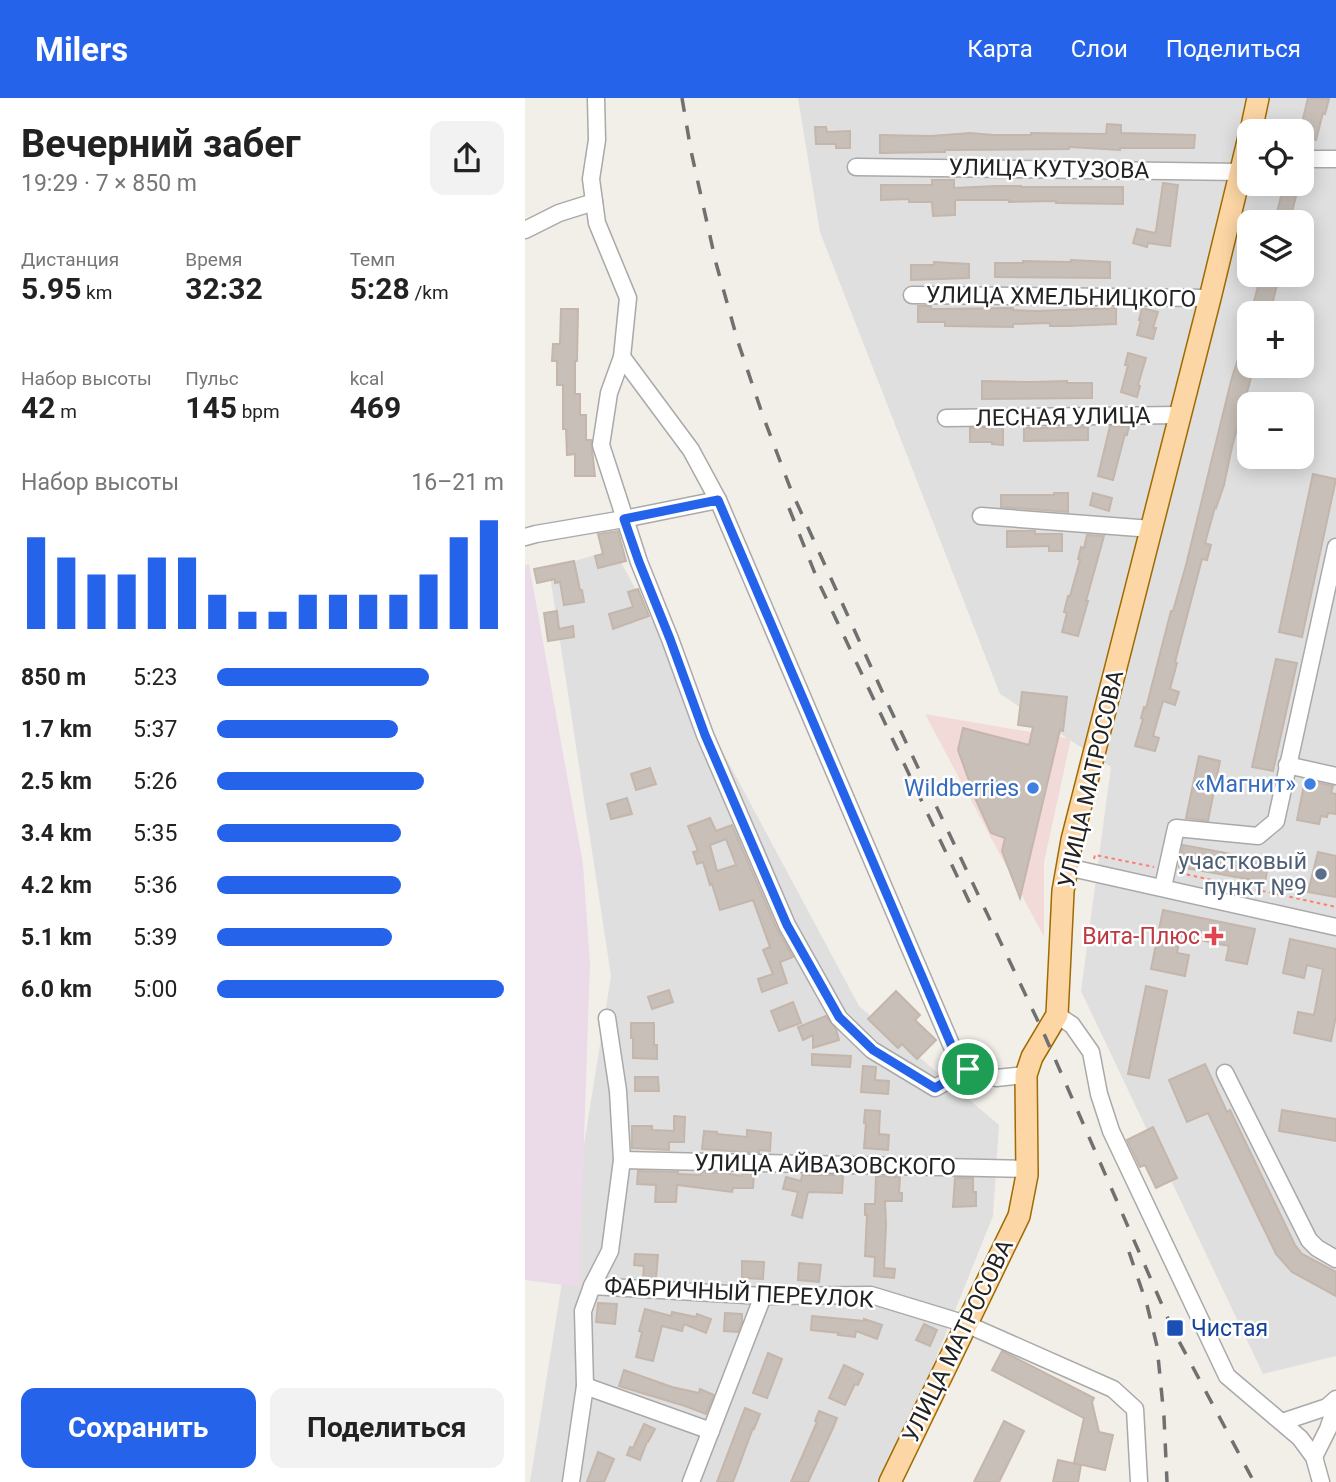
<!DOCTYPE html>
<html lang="ru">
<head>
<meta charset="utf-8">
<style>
  body { margin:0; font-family:Roboto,sans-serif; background:#f2f2f2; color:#222; height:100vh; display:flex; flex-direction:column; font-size:26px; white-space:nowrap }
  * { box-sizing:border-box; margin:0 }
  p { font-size:23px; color:#767676 }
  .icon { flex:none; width:38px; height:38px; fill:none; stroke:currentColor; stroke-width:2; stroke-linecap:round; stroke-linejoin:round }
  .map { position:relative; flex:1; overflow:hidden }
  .details { display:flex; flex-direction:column; background:#fff; width:525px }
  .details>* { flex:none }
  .fabs { position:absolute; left:712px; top:21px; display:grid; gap:14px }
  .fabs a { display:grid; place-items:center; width:77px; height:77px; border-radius:14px; background:#fff; box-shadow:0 4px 18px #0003; font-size:35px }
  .pin { position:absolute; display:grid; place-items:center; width:60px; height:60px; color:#fff; margin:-30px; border:4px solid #fff; border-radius:50%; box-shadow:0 2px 7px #0007 }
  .round { display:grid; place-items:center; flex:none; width:74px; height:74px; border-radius:14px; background:#f2f2f2 }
  .head { display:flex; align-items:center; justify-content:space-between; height:119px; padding:0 21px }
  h1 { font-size:38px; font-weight:700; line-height:52px }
  .figures { display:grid; grid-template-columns:repeat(3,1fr); gap:10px; height:119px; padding:7px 21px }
  .figures div { display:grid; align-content:center }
  .figures b { font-size:30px; font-weight:700 }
  .figures small { font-size:19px; font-weight:400 }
  .figures p { font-size:19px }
  .chart { height:196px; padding:14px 21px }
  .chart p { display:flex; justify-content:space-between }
  .chart svg { width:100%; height:126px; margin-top:7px; stroke:#2563eb; stroke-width:6 }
  .cta { display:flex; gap:14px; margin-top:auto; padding:14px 21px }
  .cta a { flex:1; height:80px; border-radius:14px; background:#2563eb; color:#fff; font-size:28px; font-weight:700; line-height:80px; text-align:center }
  .cta a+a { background:#f2f2f2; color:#222 }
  ul { padding:0 21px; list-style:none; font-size:23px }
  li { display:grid; grid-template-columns:112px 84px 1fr; align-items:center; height:52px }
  li i { height:18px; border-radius:9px; background:#2563eb }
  header { display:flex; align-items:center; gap:42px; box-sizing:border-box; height:98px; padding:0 35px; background:#2563eb; color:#fff }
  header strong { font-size:33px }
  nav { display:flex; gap:38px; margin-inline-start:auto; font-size:24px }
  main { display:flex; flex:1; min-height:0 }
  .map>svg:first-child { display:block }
  .residential { fill:#e0dfdf; fill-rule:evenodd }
  .commercial { fill:#f2dad9 }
  .industrial { fill:#ebdbe8 }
  .building { fill:#c7bfb8; stroke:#c4b6ab; stroke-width:2; fill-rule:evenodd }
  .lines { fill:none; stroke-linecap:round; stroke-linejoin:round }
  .minor-casing { stroke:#a9a9a9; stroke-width:19 }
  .major-casing { stroke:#a06b00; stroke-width:24 }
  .path { stroke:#fa8072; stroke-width:2; stroke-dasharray:3.5 3.5; stroke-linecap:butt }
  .minor { stroke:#fff; stroke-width:16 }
  .major { stroke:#fcd6a4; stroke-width:21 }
  .rail { stroke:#707070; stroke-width:3.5; stroke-dasharray:14 14; stroke-linecap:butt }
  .route-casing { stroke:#fff; stroke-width:14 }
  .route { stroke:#2563eb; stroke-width:9 }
  .shop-dot { fill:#3f7fe0; stroke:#fff; stroke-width:2.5 }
  .service-dot { fill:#5c6f8a; stroke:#fff; stroke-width:2.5 }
  .health-dot { fill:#e0444e; stroke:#fff; stroke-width:2.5 }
  .transit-dot { fill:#1a4fb4; stroke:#fff; stroke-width:2.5 }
  .labels { text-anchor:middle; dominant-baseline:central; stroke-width:5; stroke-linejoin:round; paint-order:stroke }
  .street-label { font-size:23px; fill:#222; stroke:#fff }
  .shop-label { font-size:23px; fill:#366cbe; stroke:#fff; text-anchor:end }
  .service-label { font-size:23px; fill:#4e5e75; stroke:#fff; text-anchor:end }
  .health-label { font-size:23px; fill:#be3a42; stroke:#fff; text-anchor:end }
  .transit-label { font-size:23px; fill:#164399; stroke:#fff; text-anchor:start }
</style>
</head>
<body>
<header>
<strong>Milers</strong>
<nav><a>Карта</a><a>Слои</a><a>Поделиться</a></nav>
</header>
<main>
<section class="details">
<div class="head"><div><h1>Вечерний забег</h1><p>19:29 · 7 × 850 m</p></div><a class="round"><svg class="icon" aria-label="share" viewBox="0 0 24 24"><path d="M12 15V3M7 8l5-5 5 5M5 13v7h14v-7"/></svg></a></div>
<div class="figures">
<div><p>Дистанция</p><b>5.95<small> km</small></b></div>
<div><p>Время</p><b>32:32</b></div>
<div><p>Темп</p><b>5:28<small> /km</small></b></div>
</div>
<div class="figures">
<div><p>Набор высоты</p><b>42<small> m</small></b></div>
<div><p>Пульс</p><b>145<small> bpm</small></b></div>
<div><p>kcal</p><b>469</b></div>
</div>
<div class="chart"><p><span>Набор высоты</span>16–21 m</p>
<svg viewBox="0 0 160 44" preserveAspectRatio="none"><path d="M5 44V12M15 44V19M25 44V25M35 44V25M45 44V19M55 44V19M65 44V32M75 44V38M85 44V38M95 44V32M105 44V32M115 44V32M125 44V32M135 44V25M145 44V12M155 44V6"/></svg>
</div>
<ul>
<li><b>850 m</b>5:23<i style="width:74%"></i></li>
<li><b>1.7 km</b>5:37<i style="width:63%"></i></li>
<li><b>2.5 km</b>5:26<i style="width:72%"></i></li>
<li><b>3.4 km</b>5:35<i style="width:64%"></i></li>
<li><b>4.2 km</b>5:36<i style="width:64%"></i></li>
<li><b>5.1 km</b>5:39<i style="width:61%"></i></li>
<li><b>6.0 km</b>5:00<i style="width:100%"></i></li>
</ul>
<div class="cta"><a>Сохранить</a><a>Поделиться</a></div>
</section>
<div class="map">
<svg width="811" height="1384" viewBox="0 0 811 1384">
  <rect width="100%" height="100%" fill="#f2efe9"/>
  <g class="residential">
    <path d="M273 0H811V1258L738 1276 556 893 586 669 475 596 295 134ZM724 33H777V86H724ZM724 124H777V177H724ZM724 215H777V268H724ZM724 306H777V359H724Z"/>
    <path d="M89 451 334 908 474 1027 468 1118 361 1384H5L86 878 24 471Z"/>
  </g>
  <path class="commercial" d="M400 616 546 641 519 764V839Z"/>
  <path class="industrial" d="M4 466 58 766 65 865 54 1189 0 1182V467Z"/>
  <g class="building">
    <path d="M783 0 804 1 800 16 798 15 791 42 777 38V33H775Z"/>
    <path d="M582 26 596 27V35L670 37 669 50H595V52L544 49V51L420 52V54L355 55V37L406 38 445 35 469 37H506V35L581 36Z"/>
    <path d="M290 29H301L302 34 325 33V50H311V46H291Z"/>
    <path d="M407 82H429V90L471 88H496V89H598V106L531 105V103L484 104V102H430V117L408 118 407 104H384V101L356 102V87H407Z"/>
    <path d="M638 85 653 87 645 148 623 145 622 149 608 145 612 131 630 135 631 133Z"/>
    <path d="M751 86H777L775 95 772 94 766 118 752 114 758 91 750 89Z"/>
    <path d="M546 162 585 164V180L470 179V165H498V163L546 164Z"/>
    <path d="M409 164 444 166V180L386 182V167H409Z"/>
    <path d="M736 177H745L754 179 745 215 727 211Z"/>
    <path d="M393 208H406V211L488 210V212L511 213 591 210V226L543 228H525V225L488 226V229L420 228V224H393Z"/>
    <path d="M617 210 633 214 628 230H631L628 241 612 237 616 222H614Z"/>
    <path d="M36 211H53L52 263H50V296H55V317H61V342H66L70 378H50V356L42 357 41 331H38V287H32V263H27L28 246H35Z"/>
    <path d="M717 248 724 250V276H727L707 349 699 387 691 410 690 409 680 445 686 447 682 462 677 461 650 564 652 565 645 591 654 594 650 607 638 603 628 638 634 640 630 653 610 648 618 621 616 620 619 609 621 610 646 513H648L661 467 706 283Z"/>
    <path d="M603 255 621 260 613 287 615 288 612 299 596 294 603 267H600Z"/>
    <path d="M457 283 504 284 542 283V285H567V300L457 301Z"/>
    <path d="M585 328H604L602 337 600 336 588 382 573 378Z"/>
    <path d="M563 329V342L499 343V330Z"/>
    <path d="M445 330H478V347L467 346V344H445Z"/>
    <path d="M788 376 811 381 777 539 754 534Z"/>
    <path d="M529 395H543V414L476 409V397H529Z"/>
    <path d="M568 395 587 400 584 413 565 407Z"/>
    <path d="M93 433 101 463 73 470 70 458 78 456 73 436Z"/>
    <path d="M482 433H510V436H537V453H524V448L482 449Z"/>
    <path d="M562 437 579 438 561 503H563L553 538 537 534 542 515 539 514 543 498H545L555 462 553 461 556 449 559 450Z"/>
    <path d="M49 463 55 492H57L59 504 39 507 35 484 30 485V481L12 485 9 471Z"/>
    <path d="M113 491 124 518 88 531 84 516 108 509 103 494Z"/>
    <path d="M32 513 34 531 48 528 49 539 23 543 19 515Z"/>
    <path d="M751 561 772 565 748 673 727 669Z"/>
    <path d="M497 594 542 599 538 633 535 632 495 800 477 753 480 740 466 735 451 702 433 652 438 630 504 647 508 629 493 627Z"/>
    <path d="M674 658 695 663 683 723 661 720Z"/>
    <path d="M125 670 131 686 111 692 106 676Z"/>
    <path d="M780 682 808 688 806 695 811 696V716L803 715 802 719 796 718 794 726 772 722Z"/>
    <path d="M102 700 107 716 86 721 82 706Z"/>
    <path d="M185 720 191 733 207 727 252 831 268 859 255 864 262 885 237 894 233 881 248 876 238 852 245 849 228 802 195 812 187 786 185 787 178 764 172 766 168 754 173 753 163 728ZM201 741 211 767 192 773 185 747Z"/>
    <path d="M658 747 744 763 740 784 654 769Z"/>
    <path d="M793 754 811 758V799L783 794Z"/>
    <path d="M638 812 730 831 722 866 701 862 704 848 655 838 652 855 664 857 660 878 626 871Z"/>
    <path d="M765 841 811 851V918L806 943 769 935 773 914 789 917 798 871 782 867 779 880 758 875Z"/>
    <path d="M621 888 642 893 624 980 603 976Z"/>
    <path d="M144 892 148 904 127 911 123 899Z"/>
    <path d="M371 893 395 917 390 922 411 942 392 961 377 946 373 950 343 921Z"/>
    <path d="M268 904 276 925 254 933 246 913Z"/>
    <path d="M301 918 311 931 314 942 288 950V937L278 942 273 929Z"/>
    <path d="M106 925H129V947H132V961L108 960V940H106Z"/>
    <path d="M287 956 326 958 325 969 287 967Z"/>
    <path d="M680 966 702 1014 705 1012 770 1147 777 1156 811 1174V1198L767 1174 751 1156 683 1015 662 1024 644 982Z"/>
    <path d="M338 968 351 969 350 982 364 983 363 996 336 994Z"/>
    <path d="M110 979H133L134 993H110Z"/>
    <path d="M340 1012 355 1013 354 1036 364 1037 363 1052 339 1050 341 1025H339Z"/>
    <path d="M757 1012 811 1021V1043L754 1033Z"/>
    <path d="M149 1018 160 1019 159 1044H144V1052L107 1050V1028H127V1032L149 1033Z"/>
    <path d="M628 1029 652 1080 631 1090 620 1067 615 1069 602 1042Z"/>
    <path d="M222 1032 246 1035 245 1053 234 1052V1055L177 1051 179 1033 192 1034V1036L222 1039Z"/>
    <path d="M113 1073 153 1074V1076L176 1077V1074L199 1075 217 1078V1076H229L228 1090H208L207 1094 152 1087 151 1104H130L131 1087 112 1086Z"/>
    <path d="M277 1077H318L317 1095 283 1094 277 1120 267 1117 273 1094 258 1091 261 1079 276 1083Z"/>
    <path d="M351 1078 375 1079 374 1095H377V1103H360L361 1127 359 1170 370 1171 369 1180 349 1178 350 1159 340 1158 342 1117H340V1106H350Z"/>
    <path d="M430 1080H448V1094H451V1108L428 1109Z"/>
    <path d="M110 1156 133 1157 131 1180 118 1179 119 1168 109 1167Z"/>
    <path d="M217 1163 239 1164 238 1181 217 1180Z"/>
    <path d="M274 1165 296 1167 294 1184 273 1182Z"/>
    <path d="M73 1205 92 1206 90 1226 71 1224Z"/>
    <path d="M120 1211 146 1218 147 1214 171 1219 172 1216 186 1221 181 1235 159 1226 157 1233 137 1228 128 1263 111 1259 117 1234 114 1233Z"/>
    <path d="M200 1215 217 1216V1224L213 1234 199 1233Z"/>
    <path d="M287 1218 339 1223V1221L357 1227 352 1241 331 1233 330 1239 313 1237 314 1235 286 1232Z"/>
    <path d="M399 1226 412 1232 405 1248 391 1242Z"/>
    <path d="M477 1253 569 1300 567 1304 574 1334 588 1337 580 1372 549 1365 559 1320 467 1272Z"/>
    <path d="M243 1255 257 1261 242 1300 228 1295Z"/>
    <path d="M319 1267 338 1276 333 1287 330 1286 320 1307 304 1300Z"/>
    <path d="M99 1272 147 1289 174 1295 175 1291 189 1297 181 1316 160 1308 94 1288Z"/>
    <path d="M220 1310 235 1316 229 1331 228 1330 208 1384H192Z"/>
    <path d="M294 1313 312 1320 308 1330 283 1384H266L292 1324 290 1323Z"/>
    <path d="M479 1323 499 1333 474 1384H449Z"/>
    <path d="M119 1326 130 1331 123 1344H122L115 1362 102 1357 105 1349 108 1350Z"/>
    <path d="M73 1354 89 1361 79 1384H62Z"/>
    <path d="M533 1362 556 1367 553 1384H528Z"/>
  </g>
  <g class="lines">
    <defs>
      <g id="minor">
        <path d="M71 0 72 42 66 81 72 125 103 200 97 259 84 295 76 347 114 464 145 541 180 637 262 827 314 920 347 952 410 990 443 971"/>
        <path d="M777 61H811"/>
        <path d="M331 69 717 74"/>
        <path d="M0 132 34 115 69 104"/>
        <path d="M387 197 685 200"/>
        <path d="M97 259 166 352 193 402 428 951 443 971 471 980 501 977"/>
        <path d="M421 320 655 317"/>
        <path d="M456 418 627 431"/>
        <path d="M0 439 11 436 99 421 193 402"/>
        <path d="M762 667 811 678"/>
        <path d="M542 769 811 829"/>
        <path d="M638 789 651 730 733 738 751 723 811 449"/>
        <path d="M532 917 547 927 566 954 574 996 586 1033 702 1278 775 1340 789 1359 796 1384"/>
        <path d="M700 975 784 1142 792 1150 811 1161"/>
        <path d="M97 1062 502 1071"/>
        <path d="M67 1188 85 1153 97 1062 93 993 82 920"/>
        <path d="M60 1288 186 1333"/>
        <path d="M757 1324 802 1309 811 1301"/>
        <path d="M789 1359 803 1331 811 1308"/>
        <path d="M46 1384 60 1288 58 1213 67 1188 238 1198 346 1197 441 1226 588 1291 610 1311 614 1384"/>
        <path d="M166 1384 238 1198"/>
      </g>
      <g id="major">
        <path d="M726 33 733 0"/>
        <path d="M365 1384 494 1118 502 1077 501 977 507 959 532 917 538 793 547 742 685 200 724 39"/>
      </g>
    </defs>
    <use href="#minor" class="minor-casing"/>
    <use href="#major" class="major-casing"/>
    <g class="path">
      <path d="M569 761 570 757 629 769"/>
      <path d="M655 775 811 809"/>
    </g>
    <use href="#minor" class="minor"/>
    <use href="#major" class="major"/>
    <g class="rail">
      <path d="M157 0 166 53 191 165 213 244 238 318 266 392 361 602 520 938 648 1232 729 1384"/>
      <path d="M264 410 293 483 449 814"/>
      <path d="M604 1154 622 1207 632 1248 639 1319 642 1384"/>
    </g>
  </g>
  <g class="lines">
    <defs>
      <path id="route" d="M193 402 428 951 443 971 410 990 348 952 314 919 262 827 180 637 145 541 114 464 99 421Z"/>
    </defs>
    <use href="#route" class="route-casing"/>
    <use href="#route" class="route"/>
  </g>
  <g class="shop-dot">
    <circle cx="785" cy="686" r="7"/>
    <circle cx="508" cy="690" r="7"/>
  </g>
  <circle class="service-dot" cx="796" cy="776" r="7"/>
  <path class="health-dot" d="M685.5 827.5h7v7h7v7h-7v7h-7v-7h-7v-7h7z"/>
  <rect class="transit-dot" x="641" y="1221" width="18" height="18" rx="3.5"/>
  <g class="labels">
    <g class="street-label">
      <text transform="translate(524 71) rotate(1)">УЛИЦА КУТУЗОВА</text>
      <text transform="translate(536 199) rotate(1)">УЛИЦА ХМЕЛЬНИЦКОГО</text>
      <text transform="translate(538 319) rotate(-1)">ЛЕСНАЯ УЛИЦА</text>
      <text transform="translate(566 681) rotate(-77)">УЛИЦА МАТРОСОВА</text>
      <text transform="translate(300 1067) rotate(1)">УЛИЦА АЙВАЗОВСКОГО</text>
      <text transform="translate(214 1195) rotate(3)">ФАБРИЧНЫЙ ПЕРЕУЛОК</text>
      <text transform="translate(433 1243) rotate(-64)">УЛИЦА МАТРОСОВА</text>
    </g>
    <g class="shop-label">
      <text x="771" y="686">«Магнит»</text>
      <text x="494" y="690">Wildberries</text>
    </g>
    <g class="service-label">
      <text x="782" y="763">участковый<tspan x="782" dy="26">пункт №9</tspan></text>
    </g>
    <g class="health-label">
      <text x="675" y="838">Вита-Плюс</text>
    </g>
    <g class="transit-label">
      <text x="666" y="1230">Чистая</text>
    </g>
  </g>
</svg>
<div class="fabs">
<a><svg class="icon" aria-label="locate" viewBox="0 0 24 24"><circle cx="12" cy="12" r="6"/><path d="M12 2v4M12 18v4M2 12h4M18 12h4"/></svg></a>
<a><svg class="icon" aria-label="layers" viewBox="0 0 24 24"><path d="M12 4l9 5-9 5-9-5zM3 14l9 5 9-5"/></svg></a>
<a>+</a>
<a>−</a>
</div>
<div class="pin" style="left:443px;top:971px;background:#1e9e55"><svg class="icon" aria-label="arrive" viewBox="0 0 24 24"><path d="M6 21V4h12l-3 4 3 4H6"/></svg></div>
</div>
</main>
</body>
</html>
